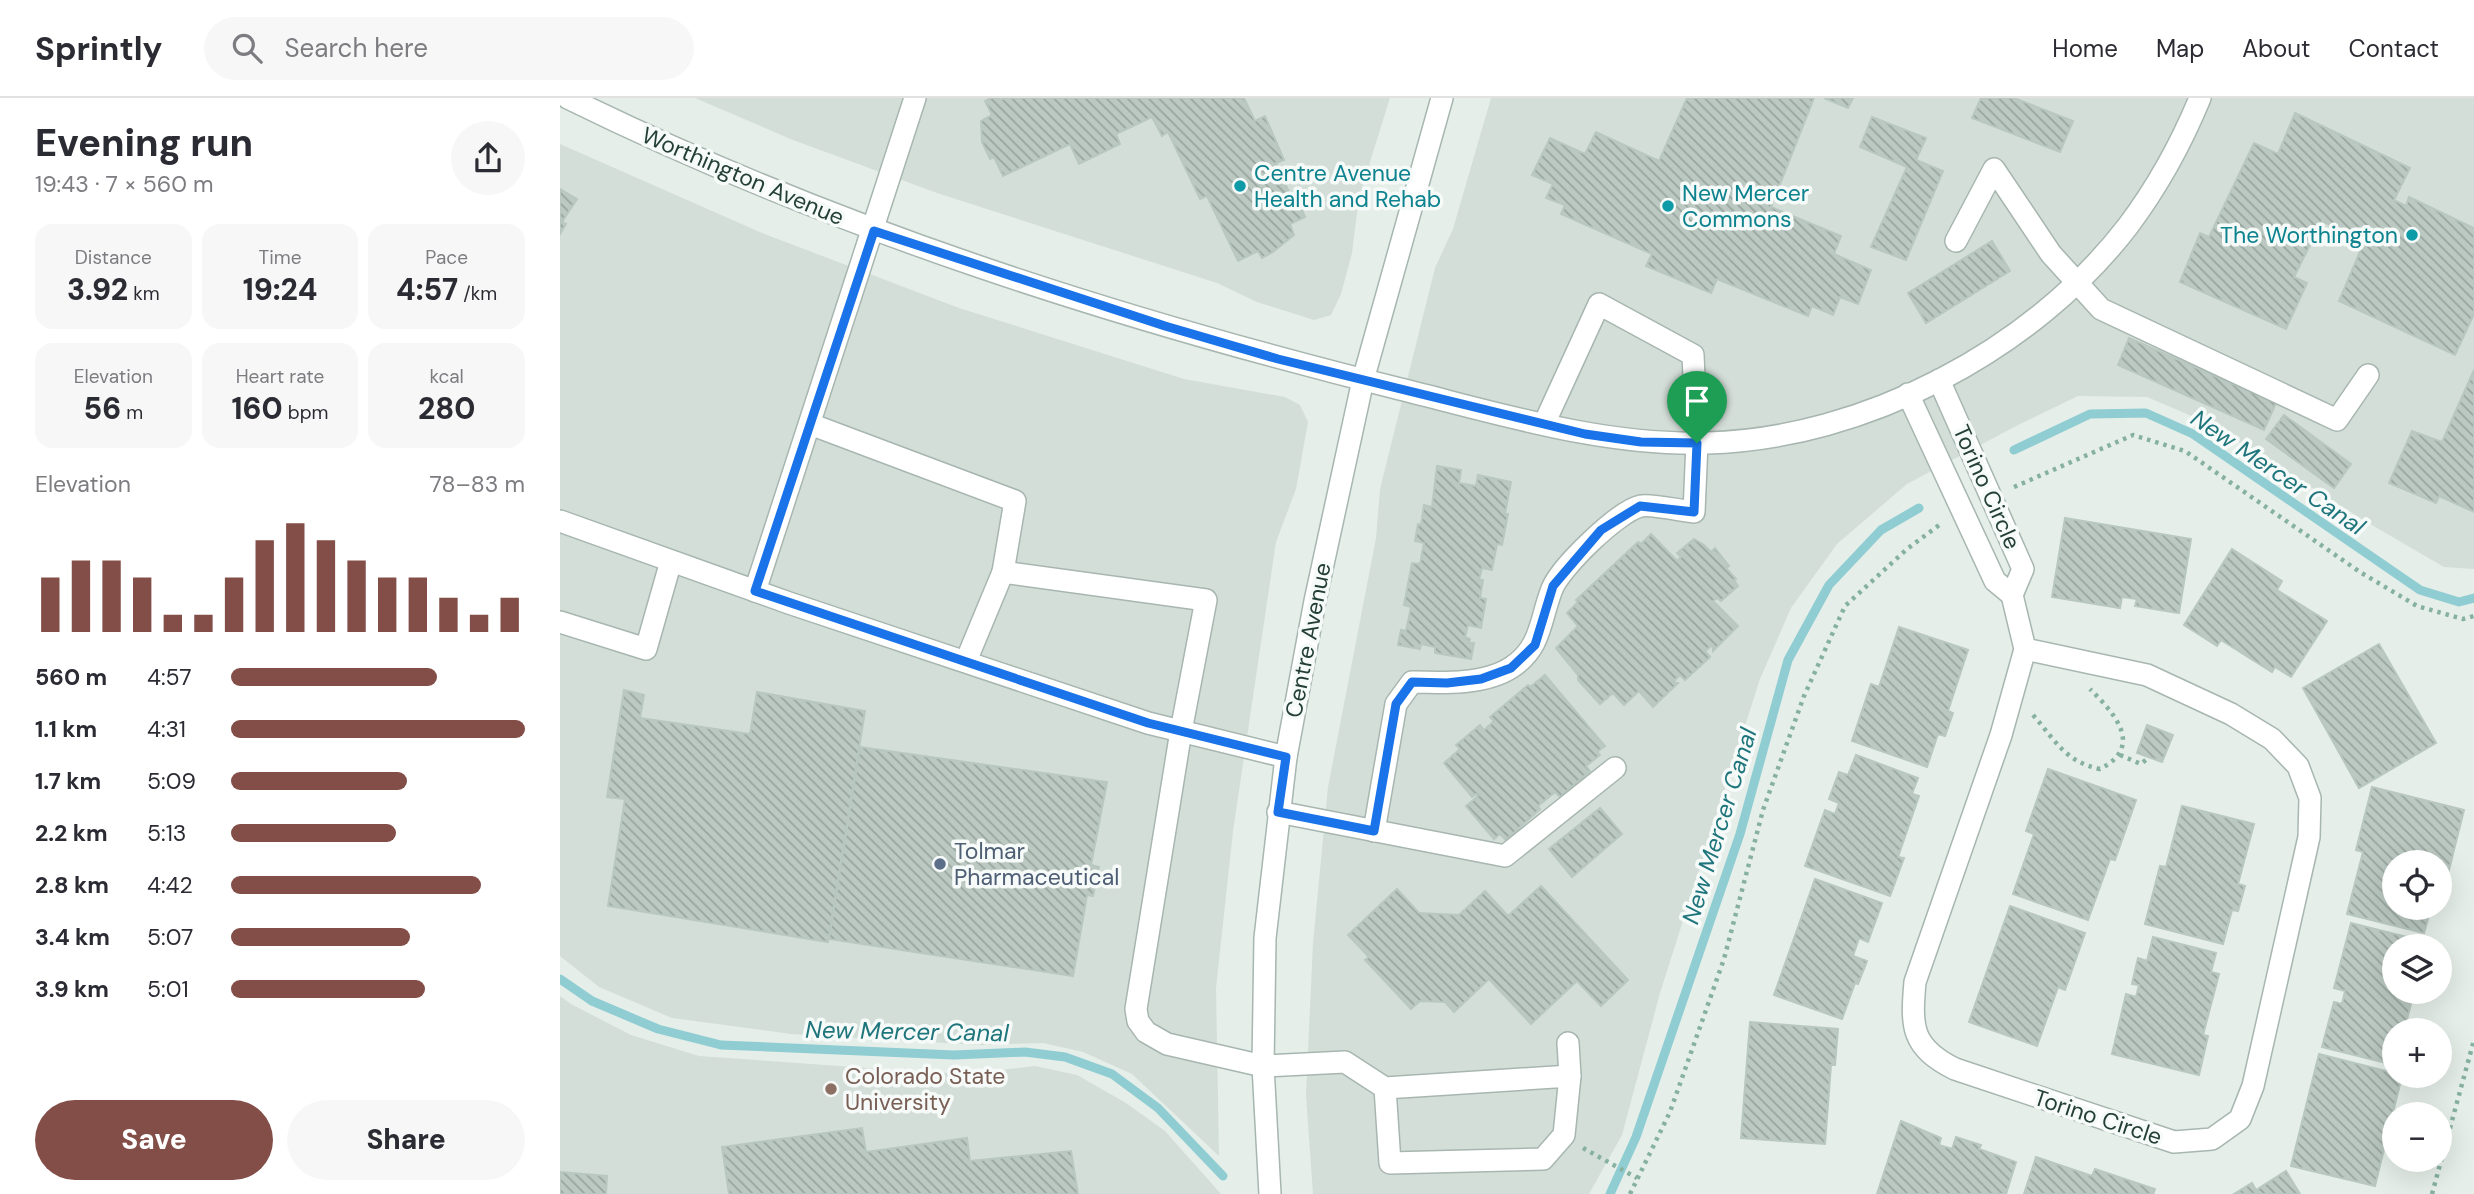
<!DOCTYPE html>
<html lang="en">
<head>
<meta charset="utf-8">
<style>
  body { margin:0; font-family:"DM Sans",sans-serif; background:#f7f7f7; color:#2b2b33; height:100vh; display:flex; flex-direction:column; font-size:26px; white-space:nowrap }
  * { box-sizing:border-box; margin:0 }
  p { font-size:23px; color:#7c7c81 }
  .icon { flex:none; width:38px; height:38px; fill:none; stroke:currentColor; stroke-width:2; stroke-linecap:round; stroke-linejoin:round }
  .map { position:relative; flex:1; overflow:hidden }
  .side { display:flex; flex-direction:column; background:#fff; width:560px }
  .side>* { flex:none }
  .fabs { position:absolute; left:1822px; top:752px; display:grid; gap:14px }
  .fabs a { display:grid; place-items:center; width:70px; height:70px; border-radius:50%; background:#fff; box-shadow:0 7px 28px #0002; font-size:35px }
  .pin { position:absolute; display:grid; place-items:center; width:60px; height:60px; color:#fff; margin:-72px -30px; border-radius:50% 50% 50% 0; rotate:-45deg; box-shadow:0 0 7px #0007 }
  .pin .icon { rotate:45deg }
  .round { display:grid; place-items:center; flex:none; width:74px; height:74px; border-radius:37px; background:#f7f7f7 }
  .overview { display:flex; align-items:center; justify-content:space-between; height:119px; padding:0 35px }
  h1 { font-size:38px; font-weight:800; line-height:52px }
  .figures { display:grid; grid-template-columns:repeat(3,1fr); gap:10px; height:119px; padding:7px 35px }
  .figures div { display:grid; align-content:center; border-radius:18px; background:#f7f7f7; text-align:center }
  .figures b { font-size:30px; font-weight:800 }
  .figures small { font-size:19px; font-weight:400 }
  .figures p { font-size:19px }
  .chart { height:196px; padding:14px 35px }
  .chart p { display:flex; justify-content:space-between }
  .chart svg { width:100%; height:126px; margin-top:7px; stroke:#834e48; stroke-width:6 }
  .primary-button { display:flex; gap:14px; margin-top:auto; padding:14px 35px }
  .primary-button a { flex:1; height:80px; border-radius:42px; background:#834e48; color:#fff; font-size:28px; font-weight:800; line-height:80px; text-align:center }
  .primary-button a+a { background:#f7f7f7; color:#2b2b33 }
  ul { padding:0 35px; list-style:none; font-size:23px }
  li { display:grid; grid-template-columns:112px 84px 1fr; align-items:center; height:52px }
  li i { height:18px; border-radius:9px; background:#834e48 }
  header { display:flex; align-items:center; gap:42px; box-sizing:border-box; height:98px; padding:0 35px; background:#fff; border-bottom:2px solid #e1e1e2 }
  header strong { font-size:33px }
  nav { display:flex; gap:38px; margin-inline-start:auto; font-size:24px }
  .search { width:490px; height:63px; background:#f7f7f7; display:flex; align-items:center; gap:18px; box-sizing:border-box; padding:0 24px; border-radius:38px; color:#7c7c81; font-size:26px }
  main { display:flex; flex:1; min-height:0 }
  .map>svg:first-child { display:block }
  .built { fill:#d4ded8 }
  .lines { fill:none; stroke-linecap:round; stroke-linejoin:round }
  .stream { stroke:#8fcdd2; stroke-width:9 }
  .building { fill:url(#building-back-hatch); stroke:#b8c8c0; stroke-width:2 }
  .minor-casing { stroke:#a7b6b0; stroke-width:24 }
  .path { stroke:#86b1a0; stroke-width:4.5; stroke-dasharray:3.5 5; stroke-linecap:butt }
  .minor { stroke:#fff; stroke-width:21 }
  .route-casing { stroke:#fff; stroke-width:14 }
  .route { stroke:#1a73e8; stroke-width:9 }
  .culture-dot { fill:#0f9aa8; stroke:#f6faf8; stroke-width:2.5 }
  .service-dot { fill:#5c6f8a; stroke:#f6faf8; stroke-width:2.5 }
  .education-dot { fill:#8d6e63; stroke:#f6faf8; stroke-width:2.5 }
  .labels { text-anchor:middle; dominant-baseline:central; stroke-width:7; stroke-linejoin:round; paint-order:stroke }
  .culture-label { font-size:23px; fill:#0d838f; stroke:#f6faf8; text-anchor:start }
  .street-label { font-size:23px; fill:#244036; stroke:#f6faf8 }
  .service-label { font-size:23px; fill:#4e5e75; stroke:#f6faf8; text-anchor:start }
  .education-label { font-size:23px; fill:#785e54; stroke:#f6faf8; text-anchor:start }
  .water-label { font-size:24px; font-style:italic; fill:#1f757c; stroke:#f6faf8 }
</style>
</head>
<body>
<header>
<strong>Sprintly</strong>
<div class="search"><svg class="icon" aria-label="search" viewBox="0 0 24 24"><circle cx="10" cy="10" r="6"/><path d="M15 15l6 6"/></svg>Search here</div>
<nav><a>Home</a><a>Map</a><a>About</a><a>Contact</a></nav>
</header>
<main>
<section class="side">
<div class="overview"><div><h1>Evening run</h1><p>19:43 · 7 × 560 m</p></div><a class="round"><svg class="icon" aria-label="share" viewBox="0 0 24 24"><path d="M12 15V3M7 8l5-5 5 5M5 13v7h14v-7"/></svg></a></div>
<div class="figures">
<div><p>Distance</p><b>3.92<small> km</small></b></div>
<div><p>Time</p><b>19:24</b></div>
<div><p>Pace</p><b>4:57<small> /km</small></b></div>
</div>
<div class="figures">
<div><p>Elevation</p><b>56<small> m</small></b></div>
<div><p>Heart rate</p><b>160<small> bpm</small></b></div>
<div><p>kcal</p><b>280</b></div>
</div>
<div class="chart"><p><span>Elevation</span>78–83 m</p>
<svg viewBox="0 0 160 44" preserveAspectRatio="none"><path d="M5 44V25M15 44V19M25 44V19M35 44V25M45 44V38M55 44V38M65 44V25M75 44V12M85 44V6M95 44V12M105 44V19M115 44V25M125 44V25M135 44V32M145 44V38M155 44V32"/></svg>
</div>
<ul>
<li><b>560 m</b>4:57<i style="width:70%"></i></li>
<li><b>1.1 km</b>4:31<i style="width:100%"></i></li>
<li><b>1.7 km</b>5:09<i style="width:60%"></i></li>
<li><b>2.2 km</b>5:13<i style="width:56%"></i></li>
<li><b>2.8 km</b>4:42<i style="width:85%"></i></li>
<li><b>3.4 km</b>5:07<i style="width:61%"></i></li>
<li><b>3.9 km</b>5:01<i style="width:66%"></i></li>
</ul>
<div class="primary-button"><a>Save</a><a>Share</a></div>
</section>
<div class="map">
<svg width="1914" height="1096" viewBox="0 0 1914 1096">
  <defs>
    <pattern id="building-back-hatch" width="6" height="6" patternUnits="userSpaceOnUse" patternTransform="scale(1.75)"><rect width="6" height="6" fill="#bbc9c2"/><path d="M-1 5l2 2M0 0l6 6M5-1l2 2" fill="none" stroke="#98a59e"/></pattern>
  </defs>
  <rect width="100%" height="100%" fill="#e5eee9"/>
  <g class="built">
    <path d="M135 0H830L799 99 792 155 781 196 771 217 754 222 697 204 657 185 377 95 233 42Z"/>
    <path d="M931 0H1914V471L1884 469 1805 423 1648 325 1587 299 1518 298 1458 327 1347 386 1277 446 1231 510 1200 581 1100 895 1062 1037 1029 1096H753L746 997 753 845 768 689 816 440 820 391 875 170 893 131Z"/>
    <path d="M0 46 202 135 399 210 624 281 725 299 740 307 748 324 736 391 716 444 673 733 656 890 659 1058 572 976 523 954 483 945 420 947 231 936 112 920 39 889 0 858Z"/>
    <path d="M0 898 11 906 71 937 139 958 378 975 431 973 475 968 517 977 566 1005 605 1033 661 1096H0Z"/>
  </g>
  <g class="lines">
    <g class="stream">
      <path d="M1454 352 1530 316 1586 315 1633 336 1860 492 1899 504 1914 500"/>
      <path d="M0 881 32 903 98 931 161 947 394 957 465 954 505 959 552 976 598 1010 663 1078"/>
      <path d="M1050 1096 1076 1039 1180 736 1228 562 1269 487 1321 432 1359 410"/>
    </g>
  </g>
  <g class="building">
    <path d="M431 0H439L440 2 445 0H684L695 23 705 18 724 62 716 65 734 105 738 103 745 119 730 126 734 137 713 154 702 160 698 153 678 163 647 98 640 101 608 34 602 38 592 19 556 36 560 46 519 66 510 46 443 78 434 59 430 61 422 44 421 23 432 17 425 3Z"/>
    <path d="M1127 0H1254L1211 109 1281 138 1274 156 1311 172 1298 206 1280 199 1273 217 1252 208 1248 218 1157 181 1151 195 1086 168 1092 156 1001 116 1005 107 986 100 993 86 972 77 990 40 1025 56 1036 34 1099 63Z"/>
    <path d="M1264 0H1293L1288 10Z"/>
    <path d="M1421 0H1454L1513 23 1500 54 1412 20Z"/>
    <path d="M1735 15 1850 70 1834 102 1846 108 1849 99 1914 130V216L1895 257 1779 203 1804 144 1762 123 1734 179 1747 185 1726 231 1620 184 1640 135 1649 139 1694 45 1718 56Z"/>
    <path d="M1312 19 1366 40 1356 62 1383 73 1346 162 1311 149 1347 69 1300 49Z"/>
    <path d="M0 91 17 101 2 124 6 126 0 136Z"/>
    <path d="M1432 143 1450 173 1366 225 1348 195Z"/>
    <path d="M1569 240 1716 305 1704 332 1558 267Z"/>
    <path d="M1914 272V414L1879 398 1876 405 1829 385 1852 333 1882 344Z"/>
    <path d="M1724 317 1791 366 1774 390 1706 341Z"/>
    <path d="M877 368 901 372 899 385 916 388 918 377 951 384 945 416H948L942 447 937 446 932 472 922 470 919 482H923L920 500 926 501 921 530 908 527 905 539 910 541 909 545H914L911 561 875 555V549L861 546 860 551 838 547 841 532 846 533 851 509 844 507 852 465 860 466 864 445 855 443 858 426 861 427 864 407 872 409Z"/>
    <path d="M1505 420 1631 441 1619 515 1575 508 1577 501 1562 499 1560 510 1492 499Z"/>
    <path d="M1091 436 1117 463 1121 459 1117 455 1134 441 1144 447 1151 454 1155 450 1169 468 1166 470 1176 481 1174 482 1178 488 1161 503 1157 500 1153 503 1178 528 1153 553V547L1145 553 1150 559 1125 582 1120 577 1113 584 1118 585 1093 609 1079 593 1064 607 1053 595 1040 606 1018 582V577L996 550 1018 528 1007 515 1018 504 1016 502 1078 444 1081 446Z"/>
    <path d="M1672 451 1722 483 1717 492 1767 523 1731 579 1715 569 1712 574 1661 542 1657 548 1624 527Z"/>
    <path d="M1339 529 1408 552 1388 613 1393 615 1385 638 1378 636 1367 669 1292 643 1311 586 1319 589Z"/>
    <path d="M1819 546 1876 645 1799 690 1743 590Z"/>
    <path d="M985 577 1045 648 1037 654 1040 657 1026 668 1030 673 1000 699 995 694 978 708 980 711 946 742 940 736 934 741 906 708 918 698 916 696 912 699 884 665 900 651 896 647 920 627 924 632 934 623 930 619 968 587 970 589Z"/>
    <path d="M64 592 84 597 80 620 190 636 197 594 305 613 268 844 48 808 65 701 47 699Z"/>
    <path d="M1587 627 1613 637 1602 664 1577 655Z"/>
    <path d="M300 649 547 684 531 767 539 769 533 798 527 797 513 878 269 841Z"/>
    <path d="M1296 657 1358 680 1352 696 1359 698 1338 759 1344 760 1330 798 1245 768 1265 712 1275 716 1279 705 1269 701 1279 674 1288 677Z"/>
    <path d="M1488 671 1576 702 1555 762 1550 761 1528 822 1453 796 1474 736 1466 733Z"/>
    <path d="M1812 689 1904 712 1888 776 1880 774V765H1834V810H1871L1864 835 1787 816 1803 754 1796 752Z"/>
    <path d="M1622 708 1694 726 1678 786 1685 788 1678 813 1672 812 1663 846 1585 826 1600 768 1606 769Z"/>
    <path d="M1040 710 1062 736 1012 779 989 751Z"/>
    <path d="M1255 781 1322 805 1308 844 1299 840 1293 858 1307 863 1298 886 1295 885 1282 921 1214 897Z"/>
    <path d="M981 788 1068 882 1041 908 1017 883 971 926 929 881 894 914 885 904 860 903 851 911 805 862 809 859 788 837 837 791 859 815 899 817 925 793 948 818Z"/>
    <path d="M1450 808 1525 835 1505 892 1498 889 1477 948 1409 924Z"/>
    <path d="M1791 825 1867 844 1866 849H1834V894H1854L1844 933H1834V967L1762 949 1774 904 1782 906 1785 893 1774 890Z"/>
    <path d="M1593 839 1656 855 1651 874 1659 876 1643 937 1648 938 1639 977 1552 956 1566 896 1576 899 1579 887 1572 886 1578 860 1587 863Z"/>
    <path d="M1190 924 1278 931 1275 967H1271L1265 1046 1181 1040Z"/>
    <path d="M1759 956 1834 975V978H1842L1815 1088 1731 1068Z"/>
    <path d="M1341 1023 1381 1040 1379 1047 1392 1051 1396 1039 1421 1047 1419 1051 1456 1064 1446 1096H1317Z"/>
    <path d="M302 1030 306 1054 407 1040 410 1063 511 1053 518 1096H169L162 1049Z"/>
    <path d="M1476 1059 1532 1078 1535 1071 1595 1091 1593 1096H1464Z"/>
    <path d="M1726 1073 1740 1096H1674L1692 1085 1696 1092Z"/>
    <path d="M0 1074 47 1078 46 1096H0Z"/>
  </g>
  <g class="lines">
    <defs>
      <g id="minor">
        <path d="M8 0C272 130 555 220 840 291 941 316 1042 348 1147 345 1304 341 1473 252 1568 128 1598 88 1621 46 1640 0"/>
        <path d="M1396 143 1434 71 1491 156 1541 211 1777 322 1808 277"/>
        <path d="M1348 296 1435 483 1452 497 1463 471 1379 282"/>
        <path d="M250 326 455 403 443 474"/>
        <path d="M0 423 229 505 588 625 726 659"/>
        <path d="M195 493 355 0"/>
        <path d="M1452 497 1465 551 1462 562 1441 637 1355 884C1351 929 1351 949 1395 971L1614 1044 1652 1041 1680 1021 1693 988 1749 739 1750 700 1738 668 1712 641 1671 616 1587 577 1465 551"/>
        <path d="M0 524 86 551 111 463"/>
        <path d="M406 563 443 474 646 502 621 633 576 911 578 923 586 934 607 946 703 968 785 964 825 990 830 1065 983 1061 1004 1037 1010 978 825 990"/>
        <path d="M718 714 945 758 1055 670"/>
        <path d="M814 733 836 606 852 584C882 585 925 587 952 569 982 549 980 521 992 491 1000 470 1058 413 1081 408 1091 406 1122 413 1134 414L1137 345 1133 257 1039 206 984 326"/>
        <path d="M1008 945 1010 978"/>
        <path d="M710 1096 703 968 705 840 726 659 755 503 803 282 882 0"/>
      </g>
    </defs>
    <use href="#minor" class="minor-casing"/>
    <g class="path">
      <path d="M1454 389 1573 337 1625 353 1800 474 1857 508 1903 521 1914 518"/>
      <path d="M1473 617C1495 642 1505 664 1540 671 1585 648 1554 615 1530 591"/>
      <path d="M1560 657 1581 666 1587 661"/>
      <path d="M1023 1050 1077 1080"/>
      <path d="M1070 1096 1110 1014 1164 861 1203 712 1244 598 1285 508 1347 451 1382 425"/>
      <path d="M1872 1096 1914 942"/>
    </g>
    <use href="#minor" class="minor"/>
  </g>
  <g class="lines">
    <defs>
      <path id="route" d="M314 133 605 228 718 261 1025 336 1081 344 1137 345 1134 414 1080 408 1041 432 993 488 975 547 951 570 921 581 887 585 852 584 836 606 814 733 718 714 726 659 588 625 195 493Z"/>
    </defs>
    <use href="#route" class="route-casing"/>
    <use href="#route" class="route"/>
  </g>
  <g class="culture-dot">
    <circle cx="680" cy="88" r="7"/>
    <circle cx="1108" cy="108" r="7"/>
    <circle cx="1852" cy="137" r="7"/>
  </g>
  <circle class="service-dot" cx="380" cy="766" r="7"/>
  <circle class="education-dot" cx="271" cy="991" r="7"/>
  <g class="labels">
    <g class="culture-label">
      <text x="694" y="75">Centre Avenue<tspan x="694" dy="26">Health and Rehab</tspan></text>
      <text x="1122" y="95">New Mercer<tspan x="1122" dy="26">Commons</tspan></text>
      <text x="1838" y="137" text-anchor="end">The Worthington</text>
    </g>
    <g class="street-label">
      <text transform="translate(183 78) rotate(23)">Worthington Avenue</text>
      <text transform="translate(1427 389) rotate(66)">Torino Circle</text>
      <text transform="translate(748 542) rotate(-79)">Centre Avenue</text>
      <text transform="translate(1538 1019) rotate(18)">Torino Circle</text>
    </g>
    <g class="service-label">
      <text x="394" y="753">Tolmar<tspan x="394" dy="26">Pharmaceutical</tspan></text>
    </g>
    <g class="education-label">
      <text x="285" y="978">Colorado State<tspan x="285" dy="26">University</tspan></text>
    </g>
    <g class="water-label">
      <text transform="translate(1718 374) rotate(34)">New Mercer Canal</text>
      <text transform="translate(1159 728) rotate(-73)">New Mercer Canal</text>
      <text transform="translate(347 933) rotate(1)">New Mercer Canal</text>
    </g>
  </g>
</svg>
<div class="fabs">
<a><svg class="icon" aria-label="locate" viewBox="0 0 24 24"><circle cx="12" cy="12" r="6"/><path d="M12 2v4M12 18v4M2 12h4M18 12h4"/></svg></a>
<a><svg class="icon" aria-label="layers" viewBox="0 0 24 24"><path d="M12 4l9 5-9 5-9-5zM3 14l9 5 9-5"/></svg></a>
<a>+</a>
<a>−</a>
</div>
<div class="pin" style="left:1137px;top:345px;background:#1e9e55"><svg class="icon" aria-label="arrive" viewBox="0 0 24 24"><path d="M6 21V4h12l-3 4 3 4H6"/></svg></div>
</div>
</main>
</body>
</html>
